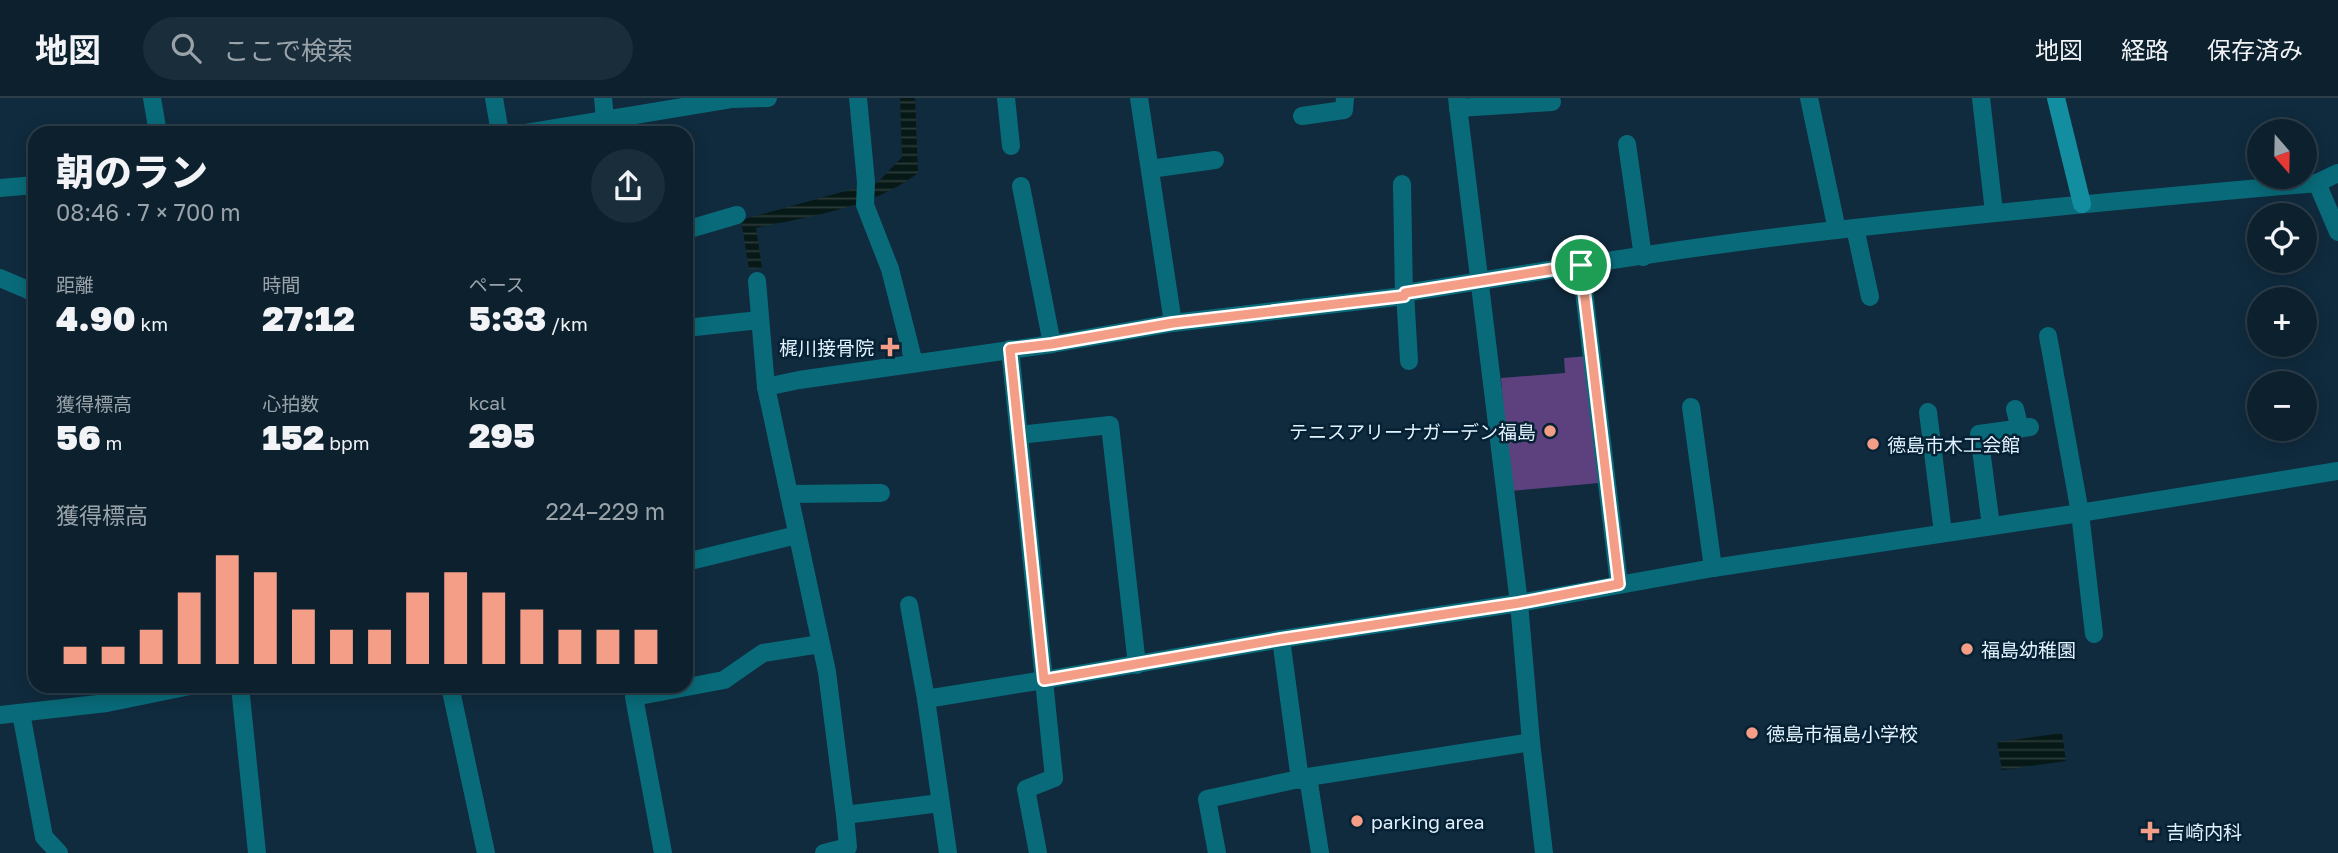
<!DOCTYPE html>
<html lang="ja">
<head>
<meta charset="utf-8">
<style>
  body { margin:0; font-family:"Golos Text","Noto Sans JP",sans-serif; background:#1a2d3a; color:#f1f3f6; height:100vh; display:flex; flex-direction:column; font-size:26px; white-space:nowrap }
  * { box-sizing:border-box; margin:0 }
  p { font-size:23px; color:#9aa3aa }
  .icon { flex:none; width:38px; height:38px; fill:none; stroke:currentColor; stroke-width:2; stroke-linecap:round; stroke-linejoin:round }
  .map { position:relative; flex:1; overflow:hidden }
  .drawer { position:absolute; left:28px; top:28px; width:665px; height:567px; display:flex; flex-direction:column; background:#0c202e; border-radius:21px; box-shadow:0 4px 18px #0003,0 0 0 2px #2c3e4a }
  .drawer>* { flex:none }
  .needle { width:46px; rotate:160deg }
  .fabs { position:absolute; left:2247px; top:21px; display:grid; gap:14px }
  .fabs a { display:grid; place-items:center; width:70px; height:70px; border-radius:50%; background:#0c202e; box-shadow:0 4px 18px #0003,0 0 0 2px #2c3e4a; font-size:35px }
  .pin { position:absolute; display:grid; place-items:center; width:60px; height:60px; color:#fff; margin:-30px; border:4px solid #fff; border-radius:50%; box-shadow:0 2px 7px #0007 }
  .round { display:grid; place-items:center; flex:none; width:74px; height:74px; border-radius:37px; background:#1a2d3a }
  .overview { display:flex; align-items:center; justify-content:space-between; height:119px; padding:0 28px }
  h1 { font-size:38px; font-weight:800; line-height:52px }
  .figures { display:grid; grid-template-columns:repeat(3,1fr); gap:10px; height:119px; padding:7px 28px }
  .figures div { display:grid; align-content:center }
  .figures b { font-size:35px; font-weight:800 }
  .figures small { font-size:19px; font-weight:400 }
  .figures p { font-size:19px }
  .chart { height:196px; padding:14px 28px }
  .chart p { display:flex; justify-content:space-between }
  .chart svg { width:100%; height:126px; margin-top:7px; stroke:#f49e87; stroke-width:6 }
  header { display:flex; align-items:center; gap:42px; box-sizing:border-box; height:98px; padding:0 35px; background:#0c202e; border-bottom:2px solid #2c3e4a }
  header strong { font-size:33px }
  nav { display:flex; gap:38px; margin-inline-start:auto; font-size:24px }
  .search { width:490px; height:63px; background:#1a2d3a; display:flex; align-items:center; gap:18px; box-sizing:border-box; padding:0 24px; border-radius:38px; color:#9aa3aa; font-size:26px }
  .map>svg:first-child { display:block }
  .pitch { fill:#5d417e }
  .water { fill:url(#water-rules) }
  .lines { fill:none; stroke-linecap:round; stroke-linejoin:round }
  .minor { stroke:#096b7a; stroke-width:18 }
  .tertiary { stroke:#096b7a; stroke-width:18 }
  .secondary { stroke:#138ea1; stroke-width:18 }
  .route-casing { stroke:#fff; stroke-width:14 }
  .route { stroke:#f49e87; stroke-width:9 }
  .poi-dot { fill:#f49e87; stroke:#062134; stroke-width:2.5 }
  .labels { text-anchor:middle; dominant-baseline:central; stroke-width:5; stroke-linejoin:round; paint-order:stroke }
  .poi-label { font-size:19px; fill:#e1f1fe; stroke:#062134; text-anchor:start }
</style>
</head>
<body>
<header>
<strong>地図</strong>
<div class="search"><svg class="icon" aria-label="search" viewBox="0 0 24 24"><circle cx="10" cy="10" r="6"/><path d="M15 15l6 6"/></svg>ここで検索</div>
<nav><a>地図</a><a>経路</a><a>保存済み</a></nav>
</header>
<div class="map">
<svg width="2338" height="755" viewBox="0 0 2338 755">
  <defs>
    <pattern id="water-rules" width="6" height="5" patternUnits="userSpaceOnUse" patternTransform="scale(1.75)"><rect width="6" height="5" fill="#071916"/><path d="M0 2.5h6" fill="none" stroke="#2b3b39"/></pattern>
  </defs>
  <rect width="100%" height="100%" fill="#102b3e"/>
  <path class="pitch" d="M1589 258 1599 385 1510 393 1501 280 1565 275 1564 260Z"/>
  <g class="water">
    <path d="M900 0H915L918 75C872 110 811 118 756 130L762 170 749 171 741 122 878 84 902 59Z"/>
    <path d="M2062 635 2066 663 2002 672 1997 644Z"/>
  </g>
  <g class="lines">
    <g class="minor">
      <path d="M494 0 500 35"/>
      <path d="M603 0 605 21"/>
      <path d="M858 0 866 84 865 107 890 171 914 265"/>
      <path d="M1006 0 1011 48"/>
      <path d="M1139 0 1173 225"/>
      <path d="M1457 0 1519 505 1531 644 1544 755"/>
      <path d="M1809 0 1837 132"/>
      <path d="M1981 0 1994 114"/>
      <path d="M1458 10 1552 4"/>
      <path d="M1302 18 1344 12 1345 0"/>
      <path d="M526 35 731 1 768 0"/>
      <path d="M1627 46 1643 159"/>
      <path d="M1150 71 1215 62"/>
      <path d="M2317 85 2338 134"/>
      <path d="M1402 86 1404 198"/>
      <path d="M1021 88 1052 246"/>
      <path d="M1855 130 1870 199"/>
      <path d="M686 132 737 117"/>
      <path d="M1581 168 1619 486"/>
      <path d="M0 180 35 195"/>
      <path d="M757 183 766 289"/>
      <path d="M1405 195 1409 263"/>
      <path d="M686 230 759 222"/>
      <path d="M2048 238 2080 415 2094 536"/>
      <path d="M1010 251 1054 680 1026 691 1038 755"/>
      <path d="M1691 309 1713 470"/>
      <path d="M2015 311 2020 331"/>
      <path d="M1928 314 1943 435"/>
      <path d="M1019 337 1110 327 1137 567"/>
      <path d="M789 396 881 395"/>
      <path d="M1991 428 1979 336 2030 329"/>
      <path d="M909 507 926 601"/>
      <path d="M1281 541 1300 682"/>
      <path d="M450 588 486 755"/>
      <path d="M21 615 44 739 59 755"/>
      <path d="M0 617 107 605 190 588"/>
      <path d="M1308 679 1320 755"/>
      <path d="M845 717 827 574 766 289 799 282 1052 246 1173 225 1404 198 1405 195C1549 172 1692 148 1836 132 1996 114 2157 99 2317 85L2338 75"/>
      <path d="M663 755 634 599 724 582 763 555 820 546"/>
      <path d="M824 755 848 749 845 717 940 705"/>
      <path d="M948 755 926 601 1044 582"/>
      <path d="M1217 755 1207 701 1308 679 1531 644"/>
    </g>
    <g class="tertiary">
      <path d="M152 0 158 35"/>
      <path d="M0 90 35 87"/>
      <path d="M686 464 797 437"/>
      <path d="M1044 582 1281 541 1519 505 1713 470 2080 415 2338 373"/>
      <path d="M240 588 257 755"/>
    </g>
    <path class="secondary" d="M2056 0 2082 106"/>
  </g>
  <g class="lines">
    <defs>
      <path id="route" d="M1581 167 1619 486 1519 505 1281 541 1044 582 1010 251 1052 246 1173 225 1404 198 1405 195Z"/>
    </defs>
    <use href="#route" class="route-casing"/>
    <use href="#route" class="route"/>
  </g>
  <g class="poi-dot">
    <path d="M886.5 238.5h7v7h7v7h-7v7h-7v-7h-7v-7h7z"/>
    <circle cx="1550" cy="333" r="7"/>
    <circle cx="1873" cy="346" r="7"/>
    <circle cx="1967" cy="551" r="7"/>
    <circle cx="1752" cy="635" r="7"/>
    <circle cx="1357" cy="723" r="7"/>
    <path d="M2146.5 722.5h7v7h7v7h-7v7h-7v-7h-7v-7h7z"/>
  </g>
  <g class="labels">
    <g class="poi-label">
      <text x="874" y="249" text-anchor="end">梶川接骨院</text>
      <text x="1536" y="333" text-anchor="end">テニスアリーナガーデン福島</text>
      <text x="1887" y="346">徳島市木工会館</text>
      <text x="1981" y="551">福島幼稚園</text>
      <text x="1766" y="635">徳島市福島小学校</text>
      <text x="1371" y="723">parking area</text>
      <text x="2166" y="733">吉崎内科</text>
    </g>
  </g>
</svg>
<div class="fabs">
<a><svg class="needle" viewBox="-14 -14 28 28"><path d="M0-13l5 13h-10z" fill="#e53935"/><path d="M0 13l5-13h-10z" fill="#9aa3aa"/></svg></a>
<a><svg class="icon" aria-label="locate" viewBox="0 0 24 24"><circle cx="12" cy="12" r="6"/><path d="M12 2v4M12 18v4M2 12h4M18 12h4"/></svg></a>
<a>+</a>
<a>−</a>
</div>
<div class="pin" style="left:1581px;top:167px;background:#1e9e55"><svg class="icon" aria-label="arrive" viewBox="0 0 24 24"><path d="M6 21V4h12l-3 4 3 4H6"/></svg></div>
<section class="drawer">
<div class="overview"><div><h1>朝のラン</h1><p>08:46 · 7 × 700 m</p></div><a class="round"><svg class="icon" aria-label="share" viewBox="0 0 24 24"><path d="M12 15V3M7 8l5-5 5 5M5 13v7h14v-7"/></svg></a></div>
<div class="figures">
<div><p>距離</p><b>4.90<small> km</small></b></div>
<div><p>時間</p><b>27:12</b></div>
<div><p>ペース</p><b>5:33<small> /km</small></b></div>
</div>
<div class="figures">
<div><p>獲得標高</p><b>56<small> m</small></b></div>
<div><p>心拍数</p><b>152<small> bpm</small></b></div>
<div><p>kcal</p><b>295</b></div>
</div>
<div class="chart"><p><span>獲得標高</span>224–229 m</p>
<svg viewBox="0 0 160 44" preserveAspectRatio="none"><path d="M5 44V38M15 44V38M25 44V32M35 44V19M45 44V6M55 44V12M65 44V25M75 44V32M85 44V32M95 44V19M105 44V12M115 44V19M125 44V25M135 44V32M145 44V32M155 44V32"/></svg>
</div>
</section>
</div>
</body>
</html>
